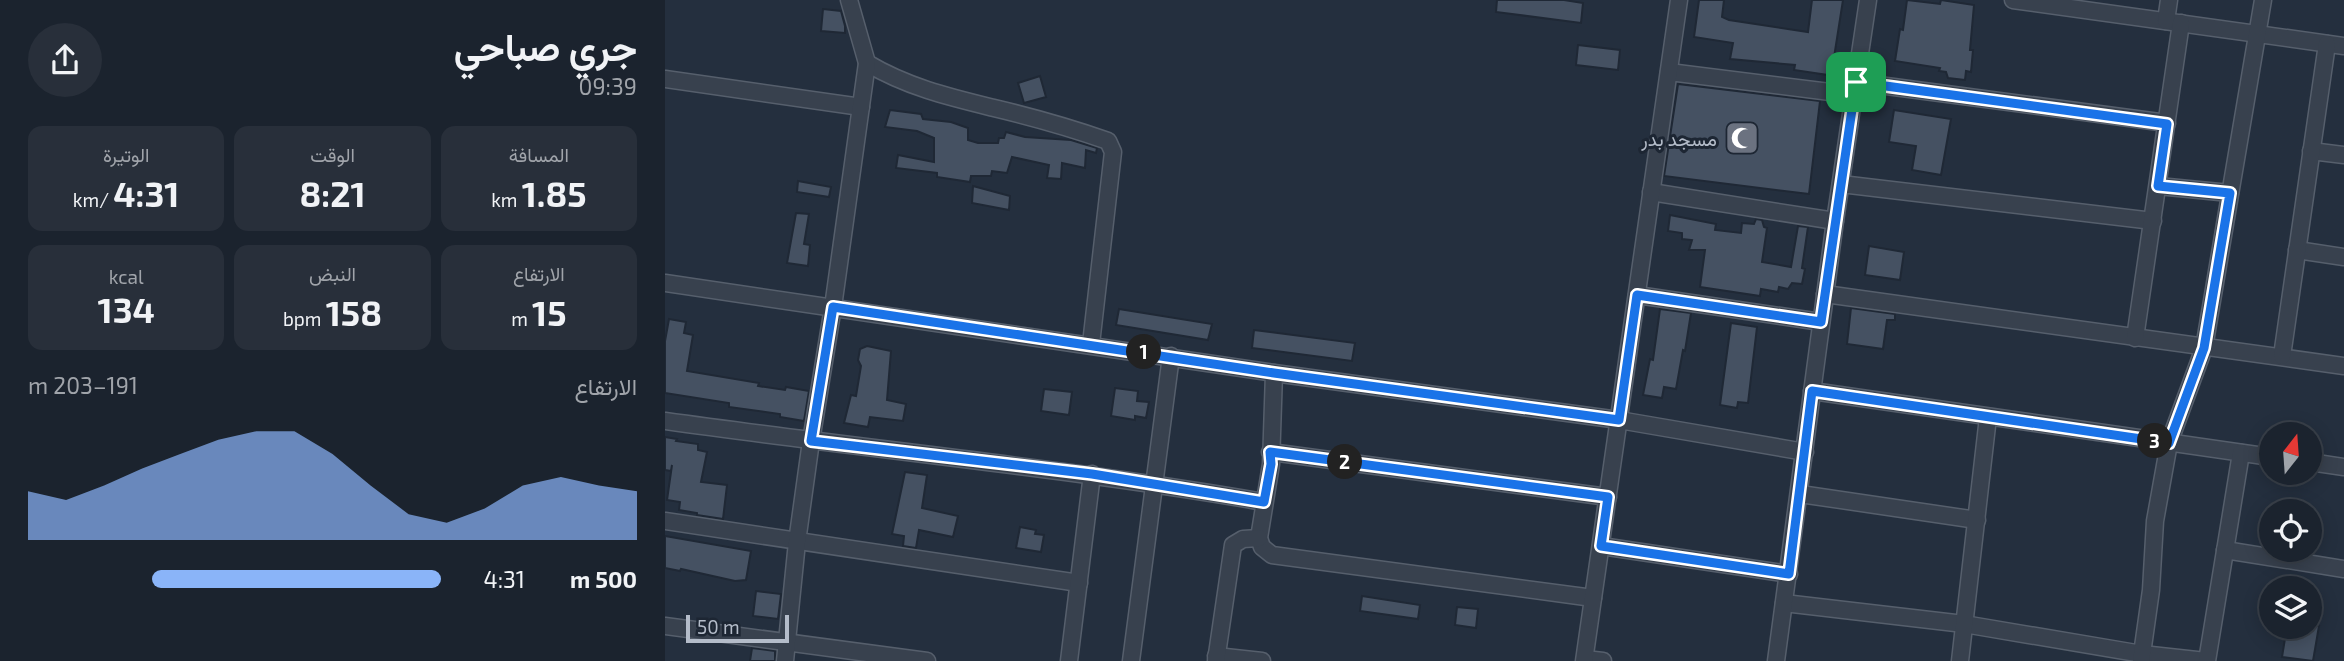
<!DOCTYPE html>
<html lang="ar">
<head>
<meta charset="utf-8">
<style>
  body { margin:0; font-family:"Exo 2",Vazirmatn,sans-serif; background:#282f3a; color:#f1f3f6; direction:rtl; height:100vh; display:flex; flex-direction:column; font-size:26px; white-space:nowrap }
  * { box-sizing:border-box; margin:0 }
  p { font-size:23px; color:#a0a4aa }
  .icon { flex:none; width:38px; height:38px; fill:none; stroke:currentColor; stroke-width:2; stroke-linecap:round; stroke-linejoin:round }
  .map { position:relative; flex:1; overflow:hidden; direction:ltr }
  .panel { display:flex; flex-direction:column; background:#1b232e; width:665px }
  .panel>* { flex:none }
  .needle { width:46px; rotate:17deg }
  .fabs { position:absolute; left:1594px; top:422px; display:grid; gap:14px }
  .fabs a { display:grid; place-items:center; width:63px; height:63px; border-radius:50%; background:#1b232e; box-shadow:0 4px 18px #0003,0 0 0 2px #39404a; font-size:35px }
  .scale { position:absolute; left:21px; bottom:18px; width:103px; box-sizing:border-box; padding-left:7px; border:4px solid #b4bcc9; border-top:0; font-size:19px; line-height:24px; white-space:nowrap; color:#b4bcc9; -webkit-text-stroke:5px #1d2633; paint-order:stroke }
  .pin { position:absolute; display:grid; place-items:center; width:60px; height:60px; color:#fff; margin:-30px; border-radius:14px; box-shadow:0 4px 10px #0006 }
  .km { position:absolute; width:35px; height:35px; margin:-18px; border-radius:50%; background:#222; color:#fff; font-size:19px; line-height:35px; text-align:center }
  .round { display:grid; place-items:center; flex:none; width:74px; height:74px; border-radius:37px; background:#282f3a }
  .overview { display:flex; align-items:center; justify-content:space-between; height:119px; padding:0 28px }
  h1 { font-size:38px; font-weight:700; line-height:52px }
  .stats { display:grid; grid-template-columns:repeat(3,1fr); gap:10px; height:119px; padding:7px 28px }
  .stats div { display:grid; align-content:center; border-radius:14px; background:#282f3a; text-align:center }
  .stats b { font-size:35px; font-weight:700 }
  .stats small { font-size:19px; font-weight:400 }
  .stats p { font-size:19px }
  .chart { height:196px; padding:14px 28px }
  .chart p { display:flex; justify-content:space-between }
  .chart svg { width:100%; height:126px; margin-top:7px; fill:#8ab4f8; opacity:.7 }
  ul { padding:0 28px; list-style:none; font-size:23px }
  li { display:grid; grid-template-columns:112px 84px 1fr; align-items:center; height:52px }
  li i { height:18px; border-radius:9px; background:#8ab4f8 }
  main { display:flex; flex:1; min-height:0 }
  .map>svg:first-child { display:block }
  .building { fill:#455162; stroke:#1f2835; stroke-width:2 }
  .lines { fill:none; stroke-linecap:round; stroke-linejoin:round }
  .street-casing { stroke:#565f6c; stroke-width:19 }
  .street { stroke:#38414e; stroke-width:16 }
  .route-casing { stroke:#fff; stroke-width:14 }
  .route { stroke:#1a73e8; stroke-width:9 }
  .labels { text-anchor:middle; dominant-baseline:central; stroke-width:6; stroke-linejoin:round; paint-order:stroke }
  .poi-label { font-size:19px; fill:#b4bcc9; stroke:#1d2633; text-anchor:end }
</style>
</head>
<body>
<main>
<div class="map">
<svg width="1679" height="661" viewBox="0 0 1679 661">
  <rect width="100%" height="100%" fill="#242f3e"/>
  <g class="building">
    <path d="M832 0H899L918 3 916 23 831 12Z"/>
    <path d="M1034 0H1059L1057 17 1064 20 1143 32 1147 0H1178L1168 64H1164L1163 75 1129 70 1130 65 1065 59 1068 43 1029 37Z"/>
    <path d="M1242 0 1275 4 1276 0 1309 5 1305 50H1308L1306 72 1301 71 1300 80 1283 78 1281 72 1274 71 1275 68 1230 61 1235 29 1238 30Z"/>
    <path d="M158 9 176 11 180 26V33L156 31Z"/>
    <path d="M913 45 955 50 953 70 911 65Z"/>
    <path d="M375 76 381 97 359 103 353 83Z"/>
    <path d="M1013 84 1155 101 1144 194 999 176Z"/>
    <path d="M225 110 256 114 258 119 286 122 303 128V140L313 143H333L334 138H339L341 132 360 137 406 140 432 148 431 153 421 150 420 168 397 163 396 179 382 178 384 165 347 157 342 173 327 171 326 176H306L305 182 272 177V173L231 168 233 155 269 162V138L252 131 220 127Z"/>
    <path d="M1229 110 1286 119 1276 175 1247 170 1251 146 1224 142Z"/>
    <path d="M133 181 166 187 164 197 132 192Z"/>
    <path d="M308 186 345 196 344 210 307 203Z"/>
    <path d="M131 213 144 214 139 244 145 245 143 266 122 263Z"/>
    <path d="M1005 215 1051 224 1050 230 1076 233 1077 223 1089 224 1091 219 1097 220 1099 227 1102 228 1097 262 1126 267 1133 226 1143 227 1137 268 1140 269 1137 284 1127 283 1123 289 1114 287 1113 292 1096 289 1095 296 1035 287 1040 250H1024L1027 240 1017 239V233L1003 231Z"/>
    <path d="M1204 246 1239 252 1235 280 1200 275Z"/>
    <path d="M1186 308 1230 314V320H1222L1218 349 1182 344Z"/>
    <path d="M454 309 547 324 543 340 451 325Z"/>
    <path d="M995 309 1026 313 1020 351 1018 350 1011 389 999 387 997 398 978 395 985 359 988 360Z"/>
    <path d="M4 319 21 322 19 333 28 335 22 371 94 383 93 386 120 390 121 387 144 391 139 421 115 417V414L64 407V403L0 393V341Z"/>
    <path d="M1066 323 1092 327 1083 403 1073 402 1072 408 1055 405Z"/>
    <path d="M589 330 690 343 687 361 587 348Z"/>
    <path d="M202 346 226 351 222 400 241 404 238 421 205 417 203 427 179 423 186 395 191 396 196 366 193 360 195 349Z"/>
    <path d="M450 388 473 391 472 401 484 402 481 418 470 416V420L446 416Z"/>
    <path d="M379 389 407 392 404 415 376 411Z"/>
    <path d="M0 437 12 439 11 441 33 444V450L42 452 36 482 62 485 58 519 32 515V513L14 510 15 502 2 500 7 465 6 471 0 470Z"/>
    <path d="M240 472 262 475 257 508 293 516 288 537 254 530 251 548 238 546 239 536 227 534Z"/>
    <path d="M355 527 371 530 370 534 379 535 376 552 351 548Z"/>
    <path d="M0 536 86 551 81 580 70 581 16 569 15 571 0 568Z"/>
    <path d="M91 591 116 594 113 619 88 616Z"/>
    <path d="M697 596 755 605 753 619 695 611Z"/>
    <path d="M792 607 813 609 811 628 790 625Z"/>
    <path d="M1622 626H1654L1648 661 1617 657Z"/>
    <path d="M87 648 110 651V661H85Z"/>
  </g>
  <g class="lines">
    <defs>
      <g id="street">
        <path d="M1348 0 1679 46"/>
        <path d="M1501 21 1504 0"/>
        <path d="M202 63C242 87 284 97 329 108 367 117 406 128 443 141L448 152 426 344"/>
        <path d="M1004 72 1189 95"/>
        <path d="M0 79 196 107"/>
        <path d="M1191 82 1502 123"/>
        <path d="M1646 151 1679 155"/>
        <path d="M1176 184 1488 221"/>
        <path d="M1493 186 1565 193"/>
        <path d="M986 192 1170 221"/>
        <path d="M1632 250 1679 257"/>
        <path d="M0 283 609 373 954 420 1140 452"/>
        <path d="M1160 294 1679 366"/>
        <path d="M972 295 1156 322"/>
        <path d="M1470 338 1516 23"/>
        <path d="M1617 356 1662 44"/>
        <path d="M609 373 606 464 594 538 597 547 607 555 928 598"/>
        <path d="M1147 391 1606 457"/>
        <path d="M0 421C200 449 401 468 599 502"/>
        <path d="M605 452 943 497"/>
        <path d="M1645 462 1679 467"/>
        <path d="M1135 494 1312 520"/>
        <path d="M0 521 414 583"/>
        <path d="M936 546 1124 574"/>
        <path d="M1560 550 1679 569"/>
        <path d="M1119 603 1299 624 1477 654 1541 661"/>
        <path d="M0 626 262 661"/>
        <path d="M551 656 597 661"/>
        <path d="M920 659 938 661"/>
        <path d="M120 661 132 542 146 441 168 307 202 63 184 0"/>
        <path d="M404 661 427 474"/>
        <path d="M466 661 506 356"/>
        <path d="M551 661 568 545 578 539 594 538"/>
        <path d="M919 661 1014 0"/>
        <path d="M1111 661 1170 221 1203 0"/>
        <path d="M1295 661 1323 417"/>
        <path d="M1476 661 1486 590 1490 521 1504 443 1539 348 1598 0"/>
        <path d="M1542 661 1576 453"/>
      </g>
    </defs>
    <use href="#street" class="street-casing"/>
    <use href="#street" class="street"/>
  </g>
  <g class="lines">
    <defs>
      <path id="route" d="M1191 82 1502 124 1493 186 1565 193 1539 348 1504 443 1147 391 1124 574 936 546 943 497 605 452 606 464 599 502 427 474 146 441 168 307 609 373 954 420 972 295 1156 322Z"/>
    </defs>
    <use href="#route" class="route-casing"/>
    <use href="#route" class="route"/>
  </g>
  <defs>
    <symbol id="mosque-square" viewBox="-11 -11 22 22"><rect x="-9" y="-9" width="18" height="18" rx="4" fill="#6b7280" stroke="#1d2633"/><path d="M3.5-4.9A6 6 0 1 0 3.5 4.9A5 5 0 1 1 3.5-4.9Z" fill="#fff"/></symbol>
  </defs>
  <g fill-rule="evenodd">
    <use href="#mosque-square" x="1058" y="119" width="38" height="38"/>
  </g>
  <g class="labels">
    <g class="poi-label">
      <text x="1052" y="138">مسجد بدر</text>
    </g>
  </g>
</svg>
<div class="fabs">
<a><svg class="needle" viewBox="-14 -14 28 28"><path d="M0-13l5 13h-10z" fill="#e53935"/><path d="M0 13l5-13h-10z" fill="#a0a4aa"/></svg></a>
<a><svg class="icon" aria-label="locate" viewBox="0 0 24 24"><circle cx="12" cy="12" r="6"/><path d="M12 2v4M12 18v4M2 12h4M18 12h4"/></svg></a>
<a><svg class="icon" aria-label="layers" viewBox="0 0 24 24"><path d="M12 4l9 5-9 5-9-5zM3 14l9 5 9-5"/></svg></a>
</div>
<div class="scale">50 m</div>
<div class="pin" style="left:1191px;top:82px;background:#1e9e55"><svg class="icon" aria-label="arrive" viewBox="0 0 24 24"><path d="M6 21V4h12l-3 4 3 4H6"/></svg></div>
<b class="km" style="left:479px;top:352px">1</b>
<b class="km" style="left:680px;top:462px">2</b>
<b class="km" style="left:1490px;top:441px">3</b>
</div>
<section class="panel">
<div class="overview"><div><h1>جري صباحي</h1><p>09:39</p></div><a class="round"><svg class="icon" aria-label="share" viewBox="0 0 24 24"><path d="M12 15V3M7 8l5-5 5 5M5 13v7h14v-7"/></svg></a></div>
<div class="stats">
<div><p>المسافة</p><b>1.85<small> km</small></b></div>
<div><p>الوقت</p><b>8:21</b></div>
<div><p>الوتيرة</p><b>4:31<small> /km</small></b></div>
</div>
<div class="stats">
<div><p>الارتفاع</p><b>15<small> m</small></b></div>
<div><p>النبض</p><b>158<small> bpm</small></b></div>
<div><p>kcal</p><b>134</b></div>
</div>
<div class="chart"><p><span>الارتفاع</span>191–203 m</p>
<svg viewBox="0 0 160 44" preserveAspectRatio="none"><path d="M0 44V27L10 30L20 25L30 19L40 14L50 9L60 6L70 6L80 14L90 25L100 35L110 38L120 33L130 25L140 22L150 25L160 27V44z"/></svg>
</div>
<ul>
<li><b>500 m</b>4:31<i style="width:70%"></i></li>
</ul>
</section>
</main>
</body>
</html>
